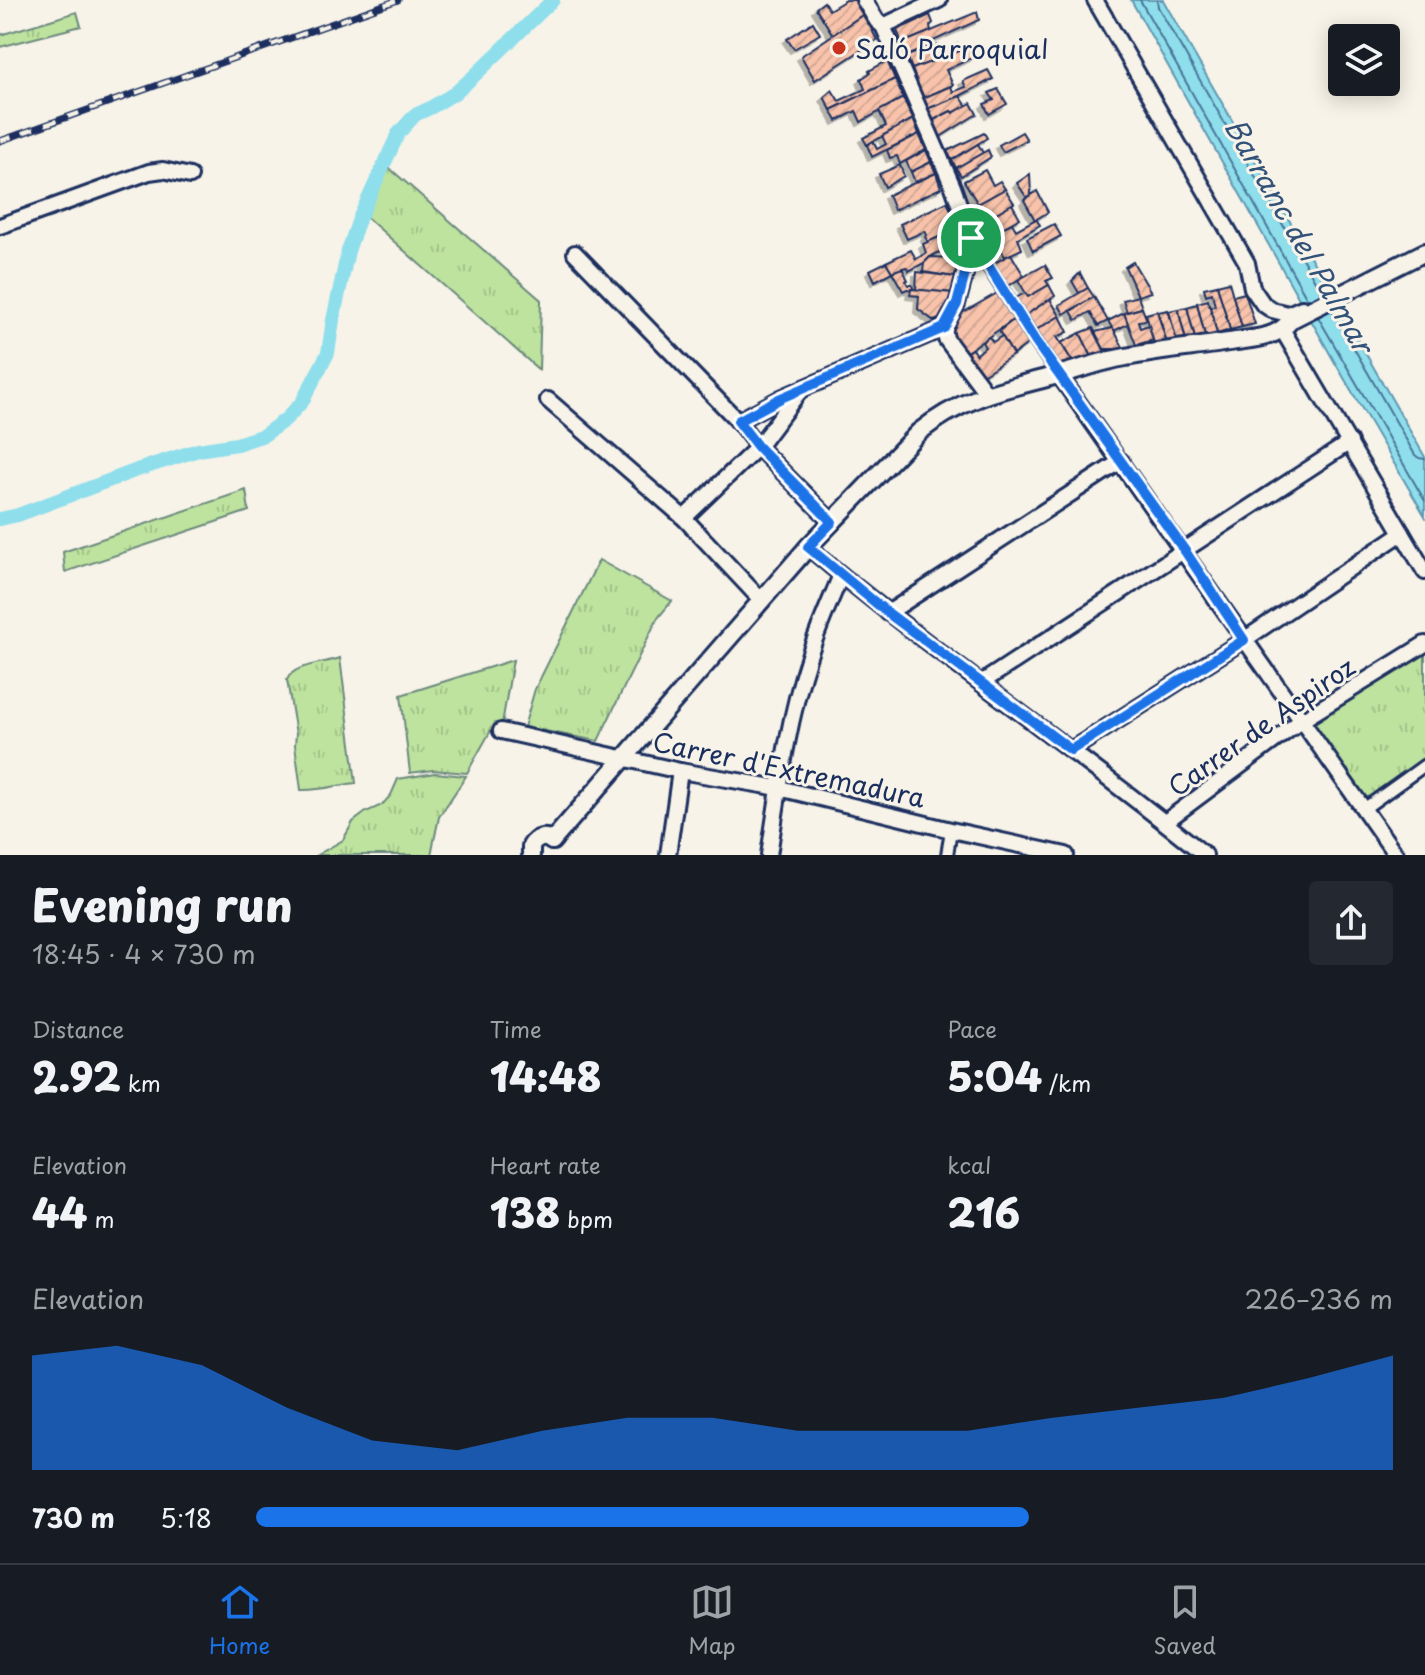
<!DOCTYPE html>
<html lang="en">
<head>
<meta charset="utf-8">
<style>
  body { margin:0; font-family:"Playpen Sans",sans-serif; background:#242831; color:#f1f3f6; height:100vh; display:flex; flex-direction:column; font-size:30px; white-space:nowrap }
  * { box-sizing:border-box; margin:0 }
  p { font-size:26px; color:#9ea1a6 }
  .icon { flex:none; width:44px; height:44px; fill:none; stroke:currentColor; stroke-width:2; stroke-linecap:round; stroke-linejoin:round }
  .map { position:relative; height:855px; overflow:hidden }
  .details { display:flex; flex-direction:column; background:#171b24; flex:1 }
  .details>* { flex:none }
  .controls { position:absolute; left:1328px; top:24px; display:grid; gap:16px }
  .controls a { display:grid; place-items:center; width:72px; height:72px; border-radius:8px; background:#171b24; box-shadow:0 4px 20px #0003; font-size:40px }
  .pin { position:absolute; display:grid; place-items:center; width:68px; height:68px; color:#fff; margin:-34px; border:4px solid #fff; border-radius:50%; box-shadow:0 2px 8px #0007 }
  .round { display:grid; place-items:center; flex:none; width:84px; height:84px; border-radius:8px; background:#242831 }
  .summary { display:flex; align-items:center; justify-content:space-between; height:136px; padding:0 32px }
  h1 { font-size:44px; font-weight:800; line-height:60px }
  .figures { display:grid; grid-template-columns:repeat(3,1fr); gap:12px; height:136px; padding:8px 32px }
  .figures div { display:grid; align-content:center }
  .figures b { font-size:40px; font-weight:800 }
  .figures small { font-size:22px; font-weight:400 }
  .figures p { font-size:22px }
  .chart { height:224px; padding:16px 32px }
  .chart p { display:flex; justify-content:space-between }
  .chart svg { width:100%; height:144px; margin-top:8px; fill:#1a73e8; opacity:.7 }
  ul { padding:0 32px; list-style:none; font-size:26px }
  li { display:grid; grid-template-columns:128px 96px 1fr; align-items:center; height:60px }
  li i { height:20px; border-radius:10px; background:#1a73e8 }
  .tab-bar { display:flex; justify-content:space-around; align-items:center; height:112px; border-top:2px solid #363941; background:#171b24; font-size:22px; color:#9ea1a6 }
  .tab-bar a { display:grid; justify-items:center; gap:4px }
  .tab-bar .current { color:#1a73e8 }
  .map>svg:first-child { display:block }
  .grass { fill:url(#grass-tufts); stroke:#6c897e; stroke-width:2 }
  .water { fill:#8fdeec; stroke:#6198b3; stroke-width:2 }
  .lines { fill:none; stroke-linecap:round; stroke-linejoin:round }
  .shore { stroke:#497597; stroke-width:2 }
  .canal { stroke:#8fdeec; stroke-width:14 }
  .building { fill:url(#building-hatch); stroke:#1b2f5e; stroke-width:2; filter:url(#shadow) }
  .pedestrian-casing { stroke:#1b2f5e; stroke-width:16 }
  .minor-casing { stroke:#1b2f5e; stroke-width:20 }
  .tertiary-casing { stroke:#1b2f5e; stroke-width:22 }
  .pedestrian { stroke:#f7f3e8; stroke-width:10 }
  .minor { stroke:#f7f3e8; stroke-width:14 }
  .tertiary { stroke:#f7f3e8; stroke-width:16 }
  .rail-casing { stroke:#1b2f5e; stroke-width:7 }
  .rail { stroke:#f7f3e8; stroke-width:4; stroke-dasharray:12; stroke-linecap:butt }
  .route-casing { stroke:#fff; stroke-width:16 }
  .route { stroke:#1a73e8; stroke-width:10 }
  .poi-dot { fill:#c8321e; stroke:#f7f3e8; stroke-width:3 }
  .labels { text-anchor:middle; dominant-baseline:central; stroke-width:6; stroke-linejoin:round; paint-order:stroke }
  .poi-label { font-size:26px; fill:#1b2f5e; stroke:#f7f3e8; text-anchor:start }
  .street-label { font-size:26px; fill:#1b2f5e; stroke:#f7f3e8 }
  .water-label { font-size:28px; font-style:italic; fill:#32527a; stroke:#f7f3e8 }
</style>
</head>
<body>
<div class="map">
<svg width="1425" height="855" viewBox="0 0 1425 855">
  <defs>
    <pattern id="grass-tufts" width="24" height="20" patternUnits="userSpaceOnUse" patternTransform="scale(2)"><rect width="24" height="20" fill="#bee39e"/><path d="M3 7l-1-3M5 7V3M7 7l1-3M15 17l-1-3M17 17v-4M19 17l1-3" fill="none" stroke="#a3c38a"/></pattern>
    <pattern id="building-hatch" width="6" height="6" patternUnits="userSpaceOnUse" patternTransform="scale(2)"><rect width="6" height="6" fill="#f8c3aa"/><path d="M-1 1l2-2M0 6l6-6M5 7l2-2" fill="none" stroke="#d4a895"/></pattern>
    <filter id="shadow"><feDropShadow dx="-4" dy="4" stdDeviation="0" flood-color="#0004"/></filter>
  </defs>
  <rect width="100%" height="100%" fill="#f7f3e8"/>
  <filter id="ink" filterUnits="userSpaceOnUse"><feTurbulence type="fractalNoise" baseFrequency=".0125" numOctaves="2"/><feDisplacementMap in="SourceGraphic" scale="16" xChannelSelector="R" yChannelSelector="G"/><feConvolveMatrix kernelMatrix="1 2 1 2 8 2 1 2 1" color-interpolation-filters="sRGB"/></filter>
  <g filter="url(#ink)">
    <g class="grass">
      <path d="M77 12 81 26 0 47V35Z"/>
      <path d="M387 166 541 300 539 370 364 215Z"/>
      <path d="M246 490 249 511 65 572 63 552Z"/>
      <path d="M599 560 672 601 657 619 598 741 524 727 535 689Z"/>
      <path d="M1425 645V765L1364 808 1304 720Z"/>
      <path d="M340 658 356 783C337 785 320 791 301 790L295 745 296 734 287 680C293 664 324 664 340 658Z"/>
      <path d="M513 660 502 724 495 723 467 773 433 770 410 773 401 695Z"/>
      <path d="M435 773 466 776 439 817 431 855H317L343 840 353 822 366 812 382 805 391 795 398 779Z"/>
    </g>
    <path class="water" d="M1131 0H1163L1425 457V516L1334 361Z"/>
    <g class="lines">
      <g class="shore">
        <path d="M1140 0 1308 300"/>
        <path d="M1157 0 1158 7 1322 293"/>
        <path d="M1332 310 1415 455 1419 458 1425 459"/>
        <path d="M1318 317 1425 501"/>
      </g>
      <path class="canal" d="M0 519 18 515 137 470 198 450 237 444 264 435 286 419 302 402 328 353 333 320 348 251 359 219 398 134 415 115 430 108 455 93 473 77 553 0"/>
    </g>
    <g class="building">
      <path d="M846 0H856L864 14 833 35 816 8 824 2 829 10Z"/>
      <path d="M977 12 979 20 931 42 932 46 907 56 902 43Z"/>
      <path d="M864 14 877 40 815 80 801 56Z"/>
      <path d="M930 15 933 23 930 26 931 31 902 43 897 30Z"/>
      <path d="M813 22 820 34 794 49 787 39Z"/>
      <path d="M958 44 961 51 912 69 907 56 937 45 940 52Z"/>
      <path d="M970 47 974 57 946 70 953 85 923 98 912 69Z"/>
      <path d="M887 61 895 79 831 110 824 97 832 90 839 101 865 89 861 79 870 73 869 71Z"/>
      <path d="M988 70 993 79 960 96 927 109 923 98 951 86 953 92 966 87 963 81Z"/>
      <path d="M895 79 903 98 861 122 856 111 837 121 831 110Z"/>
      <path d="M998 89 1007 104 989 114 984 104 994 100 989 93Z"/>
      <path d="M960 96 967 106 953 113 951 111 932 121 927 109Z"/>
      <path d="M903 98 913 119 867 145 863 138 886 126 879 111Z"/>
      <path d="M971 103 977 114 940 137 932 121 951 111 953 113Z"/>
      <path d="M913 119 919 134 872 157 867 145 873 141 877 149 886 144 882 136Z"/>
      <path d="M1022 132 1027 140 1003 152 999 145Z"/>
      <path d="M984 133 987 138 952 160 947 151Z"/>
      <path d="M919 134 926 150 900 164 897 156 890 158 887 150Z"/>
      <path d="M978 144 983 153 956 168 952 160Z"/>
      <path d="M926 150 931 162 911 172 906 161Z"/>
      <path d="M988 150 991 157 961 176 956 168Z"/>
      <path d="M931 162 936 173 915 182 911 172Z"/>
      <path d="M900 165 904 176 885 187 879 174Z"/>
      <path d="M985 170 993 185 1000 181 1005 189 978 204 964 181Z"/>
      <path d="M936 173 941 188 894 210 888 195Z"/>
      <path d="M1030 174 1031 195 1027 198 1017 183Z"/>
      <path d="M1005 189 1014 203 986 219 978 204Z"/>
      <path d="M1037 191 1048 212 1035 220 1024 200Z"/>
      <path d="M947 202 960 228 928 242 925 237 927 235 925 231 907 239 900 224Z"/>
      <path d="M1012 204 1020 218 995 232 986 219Z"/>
      <path d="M1036 219 1040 225 1018 238 1022 249 1005 257 992 233 1012 223 1016 230Z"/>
      <path d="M1054 224 1061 236 1033 251 1027 238Z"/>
      <path d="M960 228 961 231 958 258 946 257 947 248 930 257 924 263 909 271 906 267 892 272 886 262 911 250 916 259 926 253 923 244Z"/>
      <path d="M1011 254 1024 276 1008 286 994 263Z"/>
      <path d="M930 257 958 258 955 277 923 272 924 263Z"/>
      <path d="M886 262 892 272 875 281 870 270Z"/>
      <path d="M1133 262 1151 292 1138 296 1125 267Z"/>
      <path d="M1045 265 1053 278 1046 281 1049 285 1028 297 1018 280Z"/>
      <path d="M902 268 908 280 906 281 908 285H912L914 290 907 289 903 291 892 272Z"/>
      <path d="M917 272 955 277 953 293 916 290Z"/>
      <path d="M1080 273 1088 288 1079 293 1072 281Z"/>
      <path d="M1229 282 1242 327 1230 330 1217 285Z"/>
      <path d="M1049 285 1055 296 1026 315 1016 298 1025 293 1028 297Z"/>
      <path d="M1217 285 1230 330 1217 334 1210 307 1215 306 1212 293 1206 295 1204 288Z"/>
      <path d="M1088 288 1094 297 1064 314 1059 305Z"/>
      <path d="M911 289 953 293 950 309 944 317 934 321 918 309 919 296 910 295Z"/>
      <path d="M999 292 1016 318 965 353 948 330 952 319Z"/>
      <path d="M1245 293 1255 324 1242 327 1233 296Z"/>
      <path d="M1138 296 1142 308 1127 312 1123 300Z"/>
      <path d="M1094 297 1108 321 1098 326 1090 312 1076 320 1071 311Z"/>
      <path d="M1050 299 1060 316 1036 330 1026 315Z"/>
      <path d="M1208 300 1217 334 1205 336 1197 303Z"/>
      <path d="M1197 304 1205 336 1195 339 1187 307Z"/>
      <path d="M1187 307 1195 339 1186 341 1178 309Z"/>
      <path d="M1142 308 1147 320 1138 321 1140 328 1149 325 1153 340 1136 345 1124 313Z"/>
      <path d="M1178 309 1186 341 1177 342 1169 311Z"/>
      <path d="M1168 310 1177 342 1167 344 1158 312Z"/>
      <path d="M1157 311 1167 344 1155 347 1146 314Z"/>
      <path d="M1124 313 1128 324 1114 331 1108 321Z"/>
      <path d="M1060 316 1068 332 1057 337 1074 364 1062 368 1036 330Z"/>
      <path d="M1016 318 1030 342 1013 355 999 331Z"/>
      <path d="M1093 328 1105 352 1092 357 1080 333Z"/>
      <path d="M1113 328 1124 349H1104L1095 332Z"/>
      <path d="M1080 333 1092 357 1074 364 1061 343Z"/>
      <path d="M1002 336 1013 355 981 376 965 353 972 349 976 355 985 347 982 342 989 337 993 342Z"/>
    </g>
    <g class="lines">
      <defs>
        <g id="pedestrian">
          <path d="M971 239 1035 341 1059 375"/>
          <path d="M1365 808 1425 765"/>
          <path d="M947 855 951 830"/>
        </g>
        <g id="minor">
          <path d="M1095 0 1247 263 1252 288 1263 304 1272 310 1288 314 1302 308"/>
          <path d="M883 26 939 0"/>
          <path d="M0 226 149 172 163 170 190 176"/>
          <path d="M575 253 738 421 758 447 832 522"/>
          <path d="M944 328 946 339 987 394"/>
          <path d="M1282 329 1425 572"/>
          <path d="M1059 375 1396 855"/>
          <path d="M548 400 684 518 762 601"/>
          <path d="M738 421 781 398 944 328 957 304 965 274 971 238 953 187 883 26 877 21 864 0"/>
          <path d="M684 518 758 447 799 392"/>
          <path d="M808 547C936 656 1076 749 1205 855"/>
          <path d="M888 613 1121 461"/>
          <path d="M981 683 1350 442"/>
          <path d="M501 731 680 771 779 788 951 830 1066 855"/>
          <path d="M1071 750 1244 640 1402 533"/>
          <path d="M1165 822 1302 720 1425 644"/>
          <path d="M668 855 680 771"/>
          <path d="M769 855C779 788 788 720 809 656 818 628 830 602 841 575"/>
        </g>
        <g id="tertiary">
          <path d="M552 841 808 547 919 432C963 397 1001 390 1054 376 1078 370 1101 361 1126 357 1162 350 1199 347 1236 341 1251 339 1270 338 1283 328 1286 326 1289 322 1292 319L1425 252"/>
          <path d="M531 855V846C536 838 544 835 552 841"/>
        </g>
      </defs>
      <use href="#pedestrian" class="pedestrian-casing"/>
      <use href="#minor" class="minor-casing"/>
      <use href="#tertiary" class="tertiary-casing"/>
      <use href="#pedestrian" class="pedestrian"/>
      <use href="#minor" class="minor"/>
      <use href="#tertiary" class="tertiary"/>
      <defs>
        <path id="rail" d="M0 141 398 0"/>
      </defs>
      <use href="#rail" class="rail-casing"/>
      <use href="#rail" class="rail"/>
    </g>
  </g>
  <g class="lines" filter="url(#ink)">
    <defs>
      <path id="route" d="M971 238 1035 341 1185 551 1244 640 1071 750 888 613 808 547 832 522 758 447 738 421 781 398 944 328 957 304 965 274Z"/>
    </defs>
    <use href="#route" class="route-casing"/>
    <use href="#route" class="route"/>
  </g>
  <circle class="poi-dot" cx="839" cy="48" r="8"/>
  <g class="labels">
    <g class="poi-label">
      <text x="855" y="48">Saló Parroquial</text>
    </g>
    <g class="street-label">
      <text transform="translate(1261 726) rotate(-35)">Carrer de Aspiroz</text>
      <text transform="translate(789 769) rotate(12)">Carrer d'Extremadura</text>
    </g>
    <g class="water-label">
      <text transform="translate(1300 235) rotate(60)">Barranc del Palmar</text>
    </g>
  </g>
</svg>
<div class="controls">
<a><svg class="icon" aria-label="layers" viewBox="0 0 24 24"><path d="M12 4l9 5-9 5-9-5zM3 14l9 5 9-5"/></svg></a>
</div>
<div class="pin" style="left:971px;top:238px;background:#1e9e55"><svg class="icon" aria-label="arrive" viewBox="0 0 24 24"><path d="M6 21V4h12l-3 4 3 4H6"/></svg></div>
</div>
<section class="details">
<div class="summary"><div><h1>Evening run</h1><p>18:45 · 4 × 730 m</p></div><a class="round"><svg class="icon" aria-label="share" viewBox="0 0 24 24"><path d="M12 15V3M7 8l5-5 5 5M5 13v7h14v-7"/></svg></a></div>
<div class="figures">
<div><p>Distance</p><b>2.92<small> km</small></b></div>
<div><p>Time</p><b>14:48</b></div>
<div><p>Pace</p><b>5:04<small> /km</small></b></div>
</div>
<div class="figures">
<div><p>Elevation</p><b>44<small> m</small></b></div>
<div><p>Heart rate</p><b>138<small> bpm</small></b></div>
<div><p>kcal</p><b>216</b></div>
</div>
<div class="chart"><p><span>Elevation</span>226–236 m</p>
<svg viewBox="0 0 160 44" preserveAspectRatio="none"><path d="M0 44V9L10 6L20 12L30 25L40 35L50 38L60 32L70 28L80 28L90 32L100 32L110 32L120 28L130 25L140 22L150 16L160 9V44z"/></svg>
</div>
<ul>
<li><b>730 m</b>5:18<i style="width:68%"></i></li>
</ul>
</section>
<nav class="tab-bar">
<a class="current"><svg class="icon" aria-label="home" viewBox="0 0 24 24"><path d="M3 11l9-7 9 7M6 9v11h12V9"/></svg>Home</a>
<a><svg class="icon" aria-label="map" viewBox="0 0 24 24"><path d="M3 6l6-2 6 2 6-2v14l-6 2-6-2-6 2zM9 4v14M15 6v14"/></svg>Map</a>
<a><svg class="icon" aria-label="saved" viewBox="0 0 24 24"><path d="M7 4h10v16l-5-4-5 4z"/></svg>Saved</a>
</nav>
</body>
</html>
